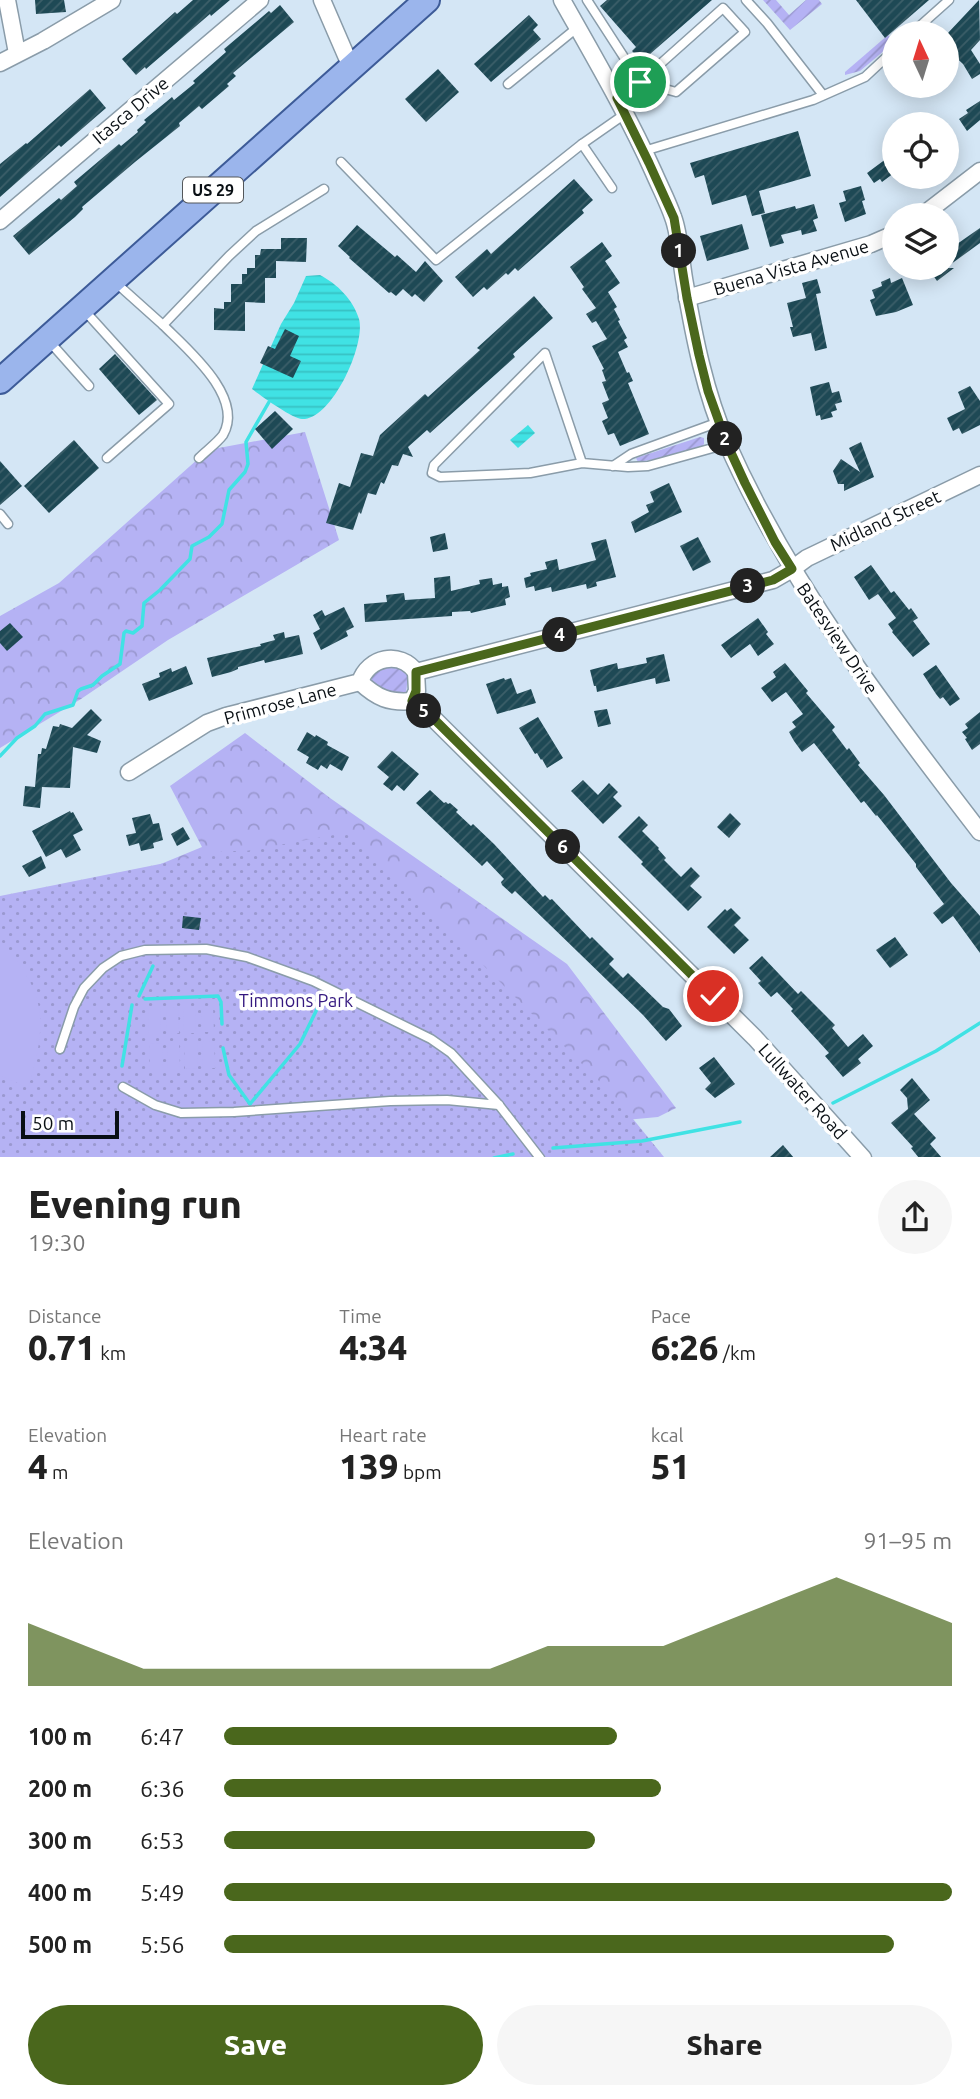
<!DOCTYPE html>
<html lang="en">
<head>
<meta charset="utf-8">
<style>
  body { margin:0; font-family:Ubuntu,sans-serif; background:#f6f6f6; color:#222; height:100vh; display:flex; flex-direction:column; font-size:26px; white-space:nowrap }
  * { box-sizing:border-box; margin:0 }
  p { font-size:23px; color:#767676 }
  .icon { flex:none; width:38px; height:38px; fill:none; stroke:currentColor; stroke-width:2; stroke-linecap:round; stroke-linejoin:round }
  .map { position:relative; height:1157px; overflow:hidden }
  .details { display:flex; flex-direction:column; background:#fff; flex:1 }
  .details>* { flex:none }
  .needle { width:46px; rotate:356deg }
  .controls { position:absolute; left:882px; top:21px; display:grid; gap:14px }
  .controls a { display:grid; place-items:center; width:77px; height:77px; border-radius:50%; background:#fff; box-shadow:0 4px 18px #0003; font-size:35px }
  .scale { position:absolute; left:21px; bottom:18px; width:98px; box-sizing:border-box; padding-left:7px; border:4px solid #090f14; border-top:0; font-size:19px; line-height:24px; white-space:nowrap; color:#090f14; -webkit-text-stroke:5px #fff; paint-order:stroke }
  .pin { position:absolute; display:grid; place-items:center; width:60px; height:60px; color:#fff; margin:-30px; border:4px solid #fff; border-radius:50%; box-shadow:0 2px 7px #0007 }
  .km { position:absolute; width:35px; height:35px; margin:-18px; border-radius:50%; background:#222; color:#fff; font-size:19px; line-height:35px; text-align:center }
  .round { display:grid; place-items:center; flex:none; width:74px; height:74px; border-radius:37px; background:#f6f6f6 }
  .headline { display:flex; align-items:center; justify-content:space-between; height:119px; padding:0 28px }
  h1 { font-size:38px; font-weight:800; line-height:52px }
  .figures { display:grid; grid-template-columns:repeat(3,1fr); gap:10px; height:119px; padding:7px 28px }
  .figures div { display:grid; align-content:center }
  .figures b { font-size:35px; font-weight:800 }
  .figures small { font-size:19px; font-weight:400 }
  .figures p { font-size:19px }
  .chart { height:196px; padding:14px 28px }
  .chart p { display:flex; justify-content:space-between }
  .chart svg { width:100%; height:126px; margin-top:7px; fill:#4a671c; opacity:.7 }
  .cta { display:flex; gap:14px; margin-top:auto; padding:14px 28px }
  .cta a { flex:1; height:80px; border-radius:42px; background:#4a671c; color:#fff; font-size:28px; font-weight:800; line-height:80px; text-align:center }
  .cta a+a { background:#f6f6f6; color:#222 }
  ul { padding:0 28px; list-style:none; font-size:23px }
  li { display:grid; grid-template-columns:112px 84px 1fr; align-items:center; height:52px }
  li i { height:18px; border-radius:9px; background:#4a671c }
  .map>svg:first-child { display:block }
  .forest { fill:url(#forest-crowns) }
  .park { fill:url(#park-dots) }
  .garden { fill:url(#garden-furrows) }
  .pitch { fill:#b5b2f4 }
  .water { fill:url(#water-rules) }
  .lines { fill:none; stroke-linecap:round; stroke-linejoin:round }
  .stream { stroke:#40e2e4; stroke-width:3.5 }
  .building { fill:url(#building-hatch) }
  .lane-casing { stroke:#8a9ca9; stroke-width:11 }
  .street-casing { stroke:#8a9ca9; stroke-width:19 }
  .primary-casing { stroke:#3d5b98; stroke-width:28 }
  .lane { stroke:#fff; stroke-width:8 }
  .street { stroke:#fff; stroke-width:16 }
  .primary { stroke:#9bb5ec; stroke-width:24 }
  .route-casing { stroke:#fff; stroke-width:14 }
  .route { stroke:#4a671c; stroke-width:9 }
  .labels { text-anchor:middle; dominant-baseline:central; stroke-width:7; stroke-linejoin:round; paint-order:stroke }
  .shield { fill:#fff; stroke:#53575a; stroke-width:2 }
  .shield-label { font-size:16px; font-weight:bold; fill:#090f14 }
  .street-label { font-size:18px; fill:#090f14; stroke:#fff }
  .park-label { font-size:18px; fill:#34187f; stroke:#fff }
</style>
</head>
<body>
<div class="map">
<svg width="980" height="1158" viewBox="0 0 980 1158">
  <defs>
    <pattern id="forest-crowns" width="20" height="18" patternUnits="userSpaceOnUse" patternTransform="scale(1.75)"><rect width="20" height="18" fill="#b5b2f4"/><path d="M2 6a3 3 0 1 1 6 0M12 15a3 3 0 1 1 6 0" fill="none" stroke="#9a98d0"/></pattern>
    <pattern id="park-dots" width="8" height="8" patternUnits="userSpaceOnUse" patternTransform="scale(1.75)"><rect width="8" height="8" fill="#b5b2f4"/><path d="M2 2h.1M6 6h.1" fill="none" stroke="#9a98d0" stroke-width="1.8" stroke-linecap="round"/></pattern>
    <pattern id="garden-furrows" width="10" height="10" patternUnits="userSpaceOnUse" patternTransform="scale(1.75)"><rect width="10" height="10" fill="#b5b2f4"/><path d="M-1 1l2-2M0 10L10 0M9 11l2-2" fill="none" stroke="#9a98d0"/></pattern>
    <pattern id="water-rules" width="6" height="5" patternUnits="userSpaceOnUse" patternTransform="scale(1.75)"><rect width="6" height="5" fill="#40e2e4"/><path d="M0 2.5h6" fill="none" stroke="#37c1c3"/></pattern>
    <pattern id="building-hatch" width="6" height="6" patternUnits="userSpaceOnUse" patternTransform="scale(1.75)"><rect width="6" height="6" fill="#1e4955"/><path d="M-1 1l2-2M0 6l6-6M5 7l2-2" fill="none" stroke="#3c5f69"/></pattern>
  </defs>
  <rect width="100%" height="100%" fill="#d4e6f5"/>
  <g class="forest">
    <path d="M305 432 339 540 168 640 81 699 0 748V616L59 583 208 450Z"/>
    <path d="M245 733 330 798 567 964 676 1108 658 1117 593 1123 0 899 139 873 202 847 170 786Z"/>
  </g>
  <path class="park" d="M350 832 616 1098 664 1157 0 1158V896L225 851H246Z"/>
  <g class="garden">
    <path d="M763 0H776L789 15 806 0H819L822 4 790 30Z"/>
    <path d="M888 35 892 40V44L860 71 845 75V72Z"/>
    <path d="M700 437 704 438V444L702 447 662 458 638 462 636 458Z"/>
    <path d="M387 664 404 669 408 677 406 692 393 695 372 684V675Z"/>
  </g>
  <g class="pitch">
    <path d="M0 940C47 993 48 1022 28 1088L0 1075Z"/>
    <path d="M213 1006 214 1032H202L201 1007Z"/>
    <path d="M178 1007 179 1033 167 1034 166 1008Z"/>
    <path d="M183 1007H195L196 1033H184Z"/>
    <path d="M148 1008H160L161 1034H149Z"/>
    <path d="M214 1041 215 1068H203L202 1042Z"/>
    <path d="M184 1042H197L198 1068 185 1069Z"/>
    <path d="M162 1043 163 1070H150L149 1044Z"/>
    <path d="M167 1043H179L180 1069H168Z"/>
  </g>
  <g class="water">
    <path d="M320 275C337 284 353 299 359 319 366 344 332 420 302 419 293 419 261 396 252 389L281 324 294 303 306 276Z"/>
    <path d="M528 425 535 433 518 448 510 440Z"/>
  </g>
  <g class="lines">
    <g class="stream">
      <path d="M0 756 17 738 35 726 45 714 73 705 78 691 81 689 93 685 102 676 120 664 124 633 126 631 133 633 142 626 144 603 160 590 190 559 192 546 209 537 222 524 229 490 245 472 248 464 246 442 269 402"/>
      <path d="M139 996 153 966"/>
      <path d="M145 999 218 996 221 1002 222 1024"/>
      <path d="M223 1048 229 1075 250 1104"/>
      <path d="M122 1066 132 1005"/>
      <path d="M833 1103 936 1051 980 1023"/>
      <path d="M250 1104 300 1044 318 1007"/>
      <path d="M553 1148 642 1141 740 1122"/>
      <path d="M494 1158 513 1154"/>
    </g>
  </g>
  <g class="building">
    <path d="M35 0H64L66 12 36 14Z"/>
    <path d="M193 0H230L211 16 210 14 146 69 145 67 136 75 122 59 175 12 177 14Z"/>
    <path d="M607 0H712L642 61 632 51 636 47 600 6Z"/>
    <path d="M856 0H929L885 38Z"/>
    <path d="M979 0 980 40 971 50 980 64V74L972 79 963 64 947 49V34Z"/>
    <path d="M280 5 294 22 233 73 236 76 227 84 229 86 202 109 199 106 179 123 180 126 135 162 82 207 83 209 75 217 29 255 13 236 59 198 61 200 77 186 74 182 119 144 121 146 138 132 137 130 146 122 144 120 166 102 172 97 174 100 195 83 193 81 226 52 224 49 269 11 271 13Z"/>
    <path d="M529 15 538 25 533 30 541 39 491 82 474 64Z"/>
    <path d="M438 69 459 92 426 122 405 99Z"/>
    <path d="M90 89 106 108 61 147 59 145 0 197V164L26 143 27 144Z"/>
    <path d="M980 101V120L967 131 959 119 968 113 966 110Z"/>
    <path d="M798 131 811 176 759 191 765 213 752 216 746 195 712 205 704 175 695 178 690 163Z"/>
    <path d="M894 153V173L882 182 880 179 874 183 867 173Z"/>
    <path d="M574 179 593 200 582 210 584 213 518 271 515 268 508 275 506 273 487 290 484 287 473 297 455 277 487 249 491 254Z"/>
    <path d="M861 186 865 200 862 201 866 214 845 222 839 203 846 201 843 191Z"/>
    <path d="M814 204 818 218 813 220 817 231 802 235 801 230 781 235 784 243 770 247 761 215 795 206 796 209Z"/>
    <path d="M742 224 749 249 707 261 700 236Z"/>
    <path d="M357 225 395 257 397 255 416 272 425 261 443 281 424 302 415 294 412 297 403 289 396 296 391 292 389 293 349 258 350 257 338 246Z"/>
    <path d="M980 228V243L947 267V251Z"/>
    <path d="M281 238H307L306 262 276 261V278H265V303L245 302V331L214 330V308L224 309V302H231V284H242V274H247V268H255V255H260L261 249H281Z"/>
    <path d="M602 242 612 256 605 261 620 283 608 292 617 307 614 309 620 320 618 321 627 338 624 340 628 347 618 352 627 373 629 372 633 381 628 383 649 434 620 446 614 433 608 435 602 421 608 418 602 403 609 400 602 382 606 381 602 370 604 369 592 346 607 339 596 321 592 323 586 314 596 308 582 289 584 287 570 267Z"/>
    <path d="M928 268H954L937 281Z"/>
    <path d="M890 278 891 283 902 278 913 305 896 312 876 316 870 300 875 298 872 290 882 286 881 282Z"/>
    <path d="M817 279 821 293 816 294 827 348 815 351 811 333 793 337 790 327H793L787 303 806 298 802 283Z"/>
    <path d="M534 296 553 318 513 354 515 357 430 433 427 430 408 447 413 457 403 454 398 466 392 465 384 484 381 482 376 495 368 493 361 514 359 512 353 530 326 523 339 483 350 487 361 453 373 456 380 435 425 394 428 397 480 350 477 348Z"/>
    <path d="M285 329 299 336 290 356 301 361 293 378 260 363 268 346 275 349Z"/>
    <path d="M115 354 157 400 139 415 99 369Z"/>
    <path d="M829 382 832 393 839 391 842 402 835 404 837 410 831 412 833 417 821 420 820 415 816 416 810 387Z"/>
    <path d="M970 386 980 401V425L962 434 959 428 953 431 947 418 965 409 958 392Z"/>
    <path d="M275 411 293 429 272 449 255 429Z"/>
    <path d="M74 440 99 468 49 513 24 486Z"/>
    <path d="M861 442 874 477 844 491V484H838L833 471 841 459 860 472 849 448Z"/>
    <path d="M0 461 22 486 0 505Z"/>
    <path d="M669 483 682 512 635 533 631 522 649 512 646 505 654 502 650 492Z"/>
    <path d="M445 533 448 549 433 552 430 537Z"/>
    <path d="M698 537 711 562 693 571 680 546Z"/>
    <path d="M606 539 616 577 596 582 597 586 587 589 586 584 552 592 551 587 535 591 534 586 526 588 524 578 531 576 530 573 547 569 545 562 557 559 559 570 596 560 591 543Z"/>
    <path d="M871 565 891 593 894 591 909 610 911 608 918 618 913 621 930 644 913 657 892 632 893 631 888 624 896 618 878 594 869 600 854 577Z"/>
    <path d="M450 576 451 591 480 584 479 580 492 578 493 585 502 583V587L508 586 510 597 505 599 506 605 471 613 470 611 452 612V616L365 622 364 604 387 602 386 595 404 593 405 600 435 598 434 578Z"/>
    <path d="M344 607 354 627 346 631 348 636 321 650 313 633 320 629 313 615 322 610 325 616Z"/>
    <path d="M758 618 768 632 766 634 774 644 758 656 750 644 731 658 721 645Z"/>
    <path d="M10 623 23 637 7 651 0 643V631Z"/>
    <path d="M284 632 285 638 299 635 303 654 265 663 264 660 238 667V669L231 672 212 677 207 658 261 646 260 644 275 640 273 635Z"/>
    <path d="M664 654 670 681 656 684 655 678 597 692 596 686H594L590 670 617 663 618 669 647 663 646 658Z"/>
    <path d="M785 663 808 691 806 693 835 727 832 730 847 750 849 748 860 763 858 765 884 795 951 883 980 916V953L953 916 942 924 933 913 944 904 916 867V864L877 815 876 816 864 801 861 803 814 743 802 752 794 741 789 732 796 727 792 722 803 714 786 692 772 702 761 688 776 677 773 672Z"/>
    <path d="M936 665 960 699 950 706 943 697 940 699 936 694 923 674Z"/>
    <path d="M186 666 193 684 149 701 142 684 160 677 159 673 171 668 172 672Z"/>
    <path d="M504 678 505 680 511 678 517 694 531 689 536 703 497 714 486 684Z"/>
    <path d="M91 709 102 720 87 735 101 741 97 753 73 747 70 788 42 787 40 808 23 806 25 786 35 787 38 754H41L42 748 46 749 53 726 59 727 60 724 72 728Z"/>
    <path d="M607 709 611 724 598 727 594 711Z"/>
    <path d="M980 712V744L972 750 965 739 967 738 962 732 968 728 965 724Z"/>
    <path d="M538 717 563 758 547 768 542 759 541 760 537 753 535 754 519 728Z"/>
    <path d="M307 732 315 737 316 735 328 742 327 745 349 757 342 771 330 764 327 769 321 765 318 770 306 763 309 757 297 750Z"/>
    <path d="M392 751 419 774 404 791 397 785 392 791 383 784 389 777 377 767Z"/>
    <path d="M583 780 598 795 609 783 618 792 613 797 622 806 603 824 571 791Z"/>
    <path d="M430 790 444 803 446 802 448 804 450 803 458 810 456 812 471 826 473 824 494 844 543 897 545 895 550 900 552 899 590 939 592 937 614 959 609 964 623 978 628 973 663 1007 669 1009 682 1026 666 1041 643 1015 515 891 512 894 502 885 501 882 504 879 487 861 482 866 416 803Z"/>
    <path d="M70 811 71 813 73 812 83 830 73 835 81 850 66 858 61 849 46 857 32 831Z"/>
    <path d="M730 813 741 824 729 838 717 827Z"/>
    <path d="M150 814 153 824 159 823 163 840 153 843 154 848 141 851 139 843 129 846 126 835 136 833 132 818Z"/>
    <path d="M639 816 648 825 642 831 659 848 658 849 666 858 664 860 681 877 691 867 700 876 690 886 702 897 688 911 641 864 643 862 618 837Z"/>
    <path d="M183 827 190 839 177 846 171 834Z"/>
    <path d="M41 856 46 868 29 877 22 866Z"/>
    <path d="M731 908 741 918 734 925 749 940 734 954 707 927 725 909 727 911Z"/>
    <path d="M183 916 201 918 199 930 182 928Z"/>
    <path d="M895 937 908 955 890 968 876 950Z"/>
    <path d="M762 956 798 994 801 991 835 1025 832 1028 848 1047 863 1034 873 1046 858 1059 861 1063 843 1077 825 1056 829 1053 791 1011 793 1009 777 992 771 997 758 983 761 981 749 968Z"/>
    <path d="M714 1057 735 1084 715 1098 705 1089 711 1083 699 1068Z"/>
    <path d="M912 1078 930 1100 914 1114 936 1138 930 1144 942 1158H919L911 1148 913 1147 891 1123 908 1109 907 1098 900 1090Z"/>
    <path d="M783 1145 794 1158H769Z"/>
  </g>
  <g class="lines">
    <defs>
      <g id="lane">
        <path d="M587 0 640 82 676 92 745 32 723 8 640 82 617 98"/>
        <path d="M746 0 767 23 823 95"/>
        <path d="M912 33 949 0"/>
        <path d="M508 84 578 27"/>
        <path d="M582 144 612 188"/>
        <path d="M644 151 813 100 865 77 894 50"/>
        <path d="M341 162 436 260 582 144 625 114"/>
        <path d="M115 282 163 325 229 256 256 231 324 189"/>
        <path d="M84 310 169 404 107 458"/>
        <path d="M163 325C187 349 245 397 223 435 217 443 206 451 199 458"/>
        <path d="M49 341 89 386"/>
        <path d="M582 463 545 353 434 465 432 473 440 477 530 473 582 463 628 467 648 466 727 444"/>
        <path d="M613 466 631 454 719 422"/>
        <path d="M0 514 8 524"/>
        <path d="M60 1049 74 1007 84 988 103 968 121 956 145 950 206 949 247 957 313 981 431 1039 451 1053 499 1105 540 1158"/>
        <path d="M123 1087 155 1105 181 1113 234 1112 390 1101 447 1100 499 1105"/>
      </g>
      <g id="street">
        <path d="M7 0 17 53"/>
        <path d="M322 0 351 67"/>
        <path d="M562 0C594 57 627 113 654 173 660 187 668 202 673 217 680 235 681 264 685 284 694 337 705 393 727 443 790 585 885 709 980 832"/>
        <path d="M0 63 43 41 112 0"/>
        <path d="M923 215 980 171"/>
        <path d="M0 221 260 0"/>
        <path d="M687 298 871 244 894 234"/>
        <path d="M416 672 417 691 412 701 434 719 755 1038 863 1158"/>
        <path d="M360 682C377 698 389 703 412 701"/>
        <path d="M129 772 207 723 226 716 360 682C368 657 400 650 416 672L773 580 792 569 807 558 980 475"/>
      </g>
      <path id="primary" d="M0 381 427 0"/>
    </defs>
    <use href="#lane" class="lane-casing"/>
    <use href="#street" class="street-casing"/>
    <use href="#primary" class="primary-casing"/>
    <use href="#lane" class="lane"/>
    <use href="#street" class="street"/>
    <use href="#primary" class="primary"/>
  </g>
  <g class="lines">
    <defs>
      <path id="route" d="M640 82 617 98 649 163 674 218 687 298 699 355 708 391 727 444 745 483 775 542 792 569 773 580 416 672V691L412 701 434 719 713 996"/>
    </defs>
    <use href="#route" class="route-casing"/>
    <use href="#route" class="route"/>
  </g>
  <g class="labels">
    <rect class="shield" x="183" y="177.5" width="60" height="25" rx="5"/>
    <g class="shield-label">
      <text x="213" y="190">US 29</text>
    </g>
    <g class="street-label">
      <text transform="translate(130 110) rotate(-40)">Itasca Drive</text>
      <text transform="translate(791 267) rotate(-16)">Buena Vista Avenue</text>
      <text transform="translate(885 520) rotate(-25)">Midland Street</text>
      <text transform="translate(838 638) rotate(56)">Batesview Drive</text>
      <text transform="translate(280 703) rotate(-15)">Primrose Lane</text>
      <text transform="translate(803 1091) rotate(48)">Lullwater Road</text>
    </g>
    <g class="park-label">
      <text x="296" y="1000">Timmons Park</text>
    </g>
  </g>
</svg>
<div class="controls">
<a><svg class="needle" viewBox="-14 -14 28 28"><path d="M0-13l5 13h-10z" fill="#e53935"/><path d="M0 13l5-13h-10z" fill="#767676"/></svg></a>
<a><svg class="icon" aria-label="locate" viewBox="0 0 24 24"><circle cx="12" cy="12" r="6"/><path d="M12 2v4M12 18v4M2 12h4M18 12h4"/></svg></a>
<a><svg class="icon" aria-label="layers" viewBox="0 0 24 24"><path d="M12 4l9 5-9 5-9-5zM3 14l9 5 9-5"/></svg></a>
</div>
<div class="scale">50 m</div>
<div class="pin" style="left:640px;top:82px;background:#1e9e55"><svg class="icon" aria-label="arrive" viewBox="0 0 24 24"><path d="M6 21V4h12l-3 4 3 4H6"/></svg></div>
<div class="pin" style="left:713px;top:996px;background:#d93025"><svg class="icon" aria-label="check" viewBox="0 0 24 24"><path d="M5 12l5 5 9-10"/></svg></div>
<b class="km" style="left:679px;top:251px">1</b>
<b class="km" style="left:725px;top:439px">2</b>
<b class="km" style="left:748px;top:586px">3</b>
<b class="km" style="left:560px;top:635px">4</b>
<b class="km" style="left:424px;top:711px">5</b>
<b class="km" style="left:563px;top:847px">6</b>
</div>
<section class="details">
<div class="headline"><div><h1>Evening run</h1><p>19:30</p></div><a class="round"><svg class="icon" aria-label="share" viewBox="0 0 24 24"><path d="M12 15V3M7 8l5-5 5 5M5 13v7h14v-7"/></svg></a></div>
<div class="figures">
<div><p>Distance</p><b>0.71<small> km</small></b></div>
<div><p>Time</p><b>4:34</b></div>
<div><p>Pace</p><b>6:26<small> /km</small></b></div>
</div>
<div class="figures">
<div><p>Elevation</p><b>4<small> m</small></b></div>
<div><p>Heart rate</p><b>139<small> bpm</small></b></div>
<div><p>kcal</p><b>51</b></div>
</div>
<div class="chart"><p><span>Elevation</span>91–95 m</p>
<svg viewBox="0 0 160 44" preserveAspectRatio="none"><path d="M0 44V22L10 30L20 38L30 38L40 38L50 38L60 38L70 38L80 38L90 30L100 30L110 30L120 22L130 14L140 6L150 14L160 22V44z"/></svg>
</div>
<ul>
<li><b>100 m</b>6:47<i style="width:54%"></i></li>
<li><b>200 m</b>6:36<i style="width:60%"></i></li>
<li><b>300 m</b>6:53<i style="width:51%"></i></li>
<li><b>400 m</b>5:49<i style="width:100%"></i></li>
<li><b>500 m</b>5:56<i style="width:92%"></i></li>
</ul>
<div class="cta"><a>Save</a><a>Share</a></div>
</section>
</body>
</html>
